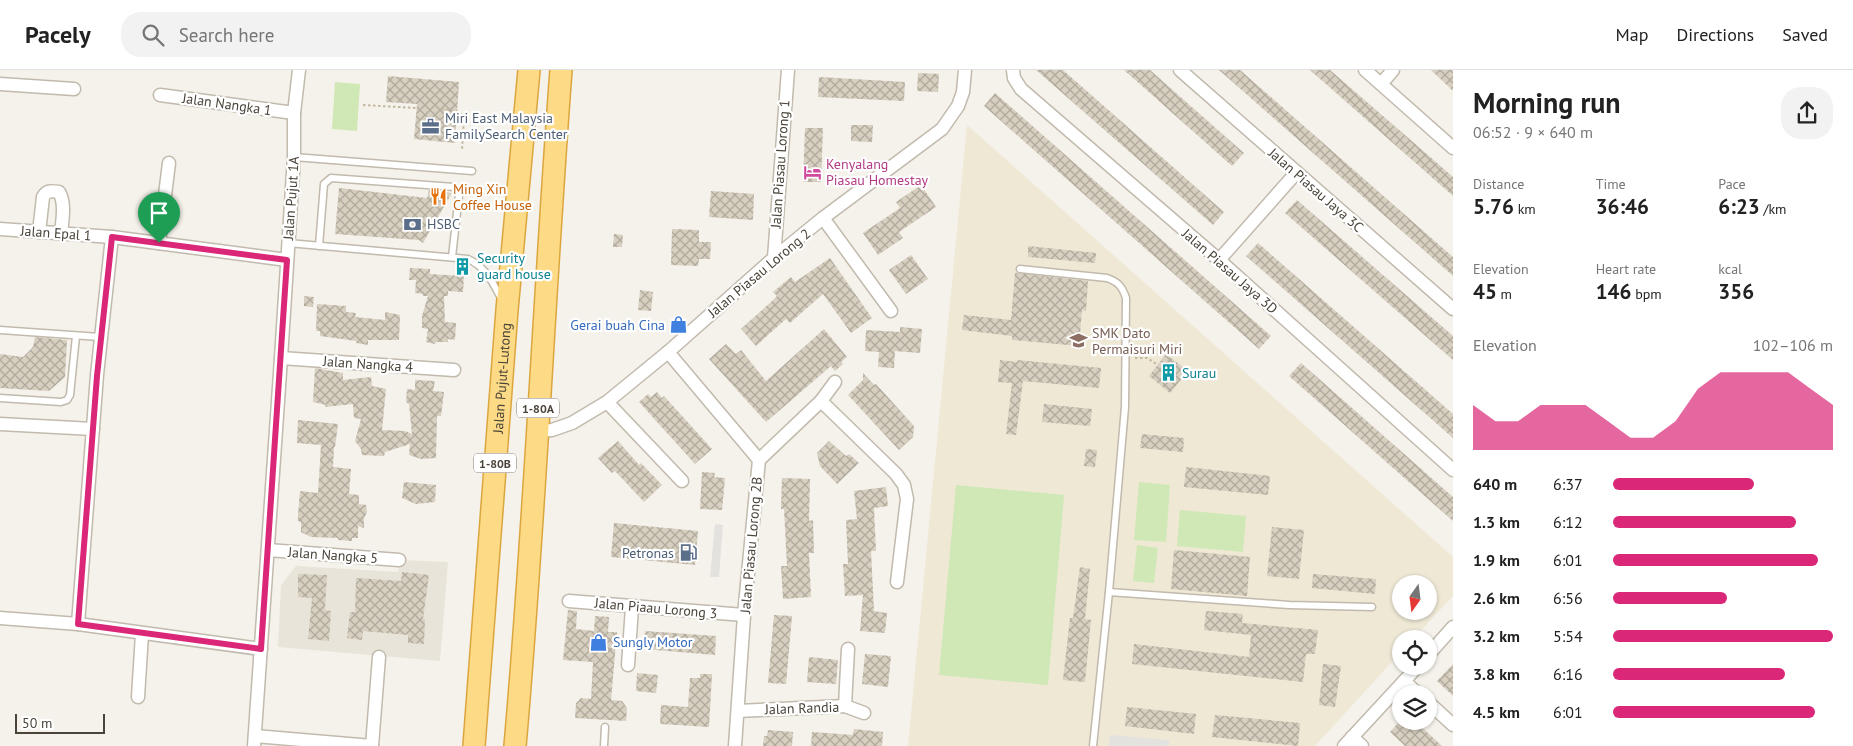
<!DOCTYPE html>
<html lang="en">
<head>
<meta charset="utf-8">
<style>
  body { margin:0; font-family:"PT Sans",sans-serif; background:#f2f2f2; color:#222; height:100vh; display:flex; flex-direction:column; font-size:19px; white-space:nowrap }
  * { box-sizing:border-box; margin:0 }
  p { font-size:16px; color:#767676 }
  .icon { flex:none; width:28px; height:28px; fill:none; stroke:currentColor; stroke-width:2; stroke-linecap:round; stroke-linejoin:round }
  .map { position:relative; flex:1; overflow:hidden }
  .drawer { display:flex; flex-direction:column; background:#fff; width:400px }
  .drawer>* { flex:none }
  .needle { width:32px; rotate:194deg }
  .tools { position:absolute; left:1392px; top:505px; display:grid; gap:10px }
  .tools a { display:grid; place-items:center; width:45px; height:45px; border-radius:50%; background:#fff; box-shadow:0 1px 4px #0004; font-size:25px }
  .scale { position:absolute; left:15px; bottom:12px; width:90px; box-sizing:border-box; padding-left:5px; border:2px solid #4a4339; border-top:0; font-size:14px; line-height:18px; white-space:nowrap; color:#4a4339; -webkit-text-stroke:4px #fff; paint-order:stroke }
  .pin { position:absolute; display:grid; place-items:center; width:42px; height:42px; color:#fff; margin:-51px -21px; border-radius:50% 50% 50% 0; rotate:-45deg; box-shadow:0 0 5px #0007 }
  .pin .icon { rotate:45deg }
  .round { display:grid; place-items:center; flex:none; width:52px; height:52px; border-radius:20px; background:#f2f2f2 }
  .summary { display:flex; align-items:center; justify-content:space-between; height:85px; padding:0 20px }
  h1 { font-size:28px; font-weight:600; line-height:38px }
  .metrics { display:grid; grid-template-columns:repeat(3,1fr); gap:8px; height:85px; padding:5px 20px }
  .metrics div { display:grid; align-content:center }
  .metrics b { font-size:21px; font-weight:600 }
  .metrics small { font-size:14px; font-weight:400 }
  .metrics p { font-size:14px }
  .chart { height:140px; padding:10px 20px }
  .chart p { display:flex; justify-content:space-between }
  .chart svg { width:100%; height:90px; margin-top:5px; fill:#db2777; opacity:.7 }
  ul { padding:0 20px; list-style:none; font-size:16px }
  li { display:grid; grid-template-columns:80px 60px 1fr; align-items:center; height:38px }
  li i { height:12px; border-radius:6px; background:#db2777 }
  header { display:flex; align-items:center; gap:30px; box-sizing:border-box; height:70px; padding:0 25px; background:#fff; border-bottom:1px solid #e0e0e0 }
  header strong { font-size:24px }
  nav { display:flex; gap:28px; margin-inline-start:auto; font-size:18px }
  .search { width:350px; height:45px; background:#f2f2f2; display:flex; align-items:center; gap:12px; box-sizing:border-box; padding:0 18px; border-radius:20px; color:#767676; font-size:19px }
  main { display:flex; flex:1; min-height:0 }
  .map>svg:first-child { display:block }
  .residential { fill:#e9e4d9 }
  .education { fill:#eee8d5; fill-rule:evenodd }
  .pitch { fill:#d0e8b5 }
  .parking { fill:#e4e2df }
  .building { fill:url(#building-cross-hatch) }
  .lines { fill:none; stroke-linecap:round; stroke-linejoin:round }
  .service-casing { stroke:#c1baad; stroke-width:9 }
  .minor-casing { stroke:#c1baad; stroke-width:15 }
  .trunk-casing { stroke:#dca63f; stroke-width:24 }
  .path { stroke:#c2b79f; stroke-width:2; stroke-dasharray:2.5 2.5; stroke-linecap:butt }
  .service { stroke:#fff; stroke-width:6 }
  .minor { stroke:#fff; stroke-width:12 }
  .trunk { stroke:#fcda86; stroke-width:21 }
  .route-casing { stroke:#fff; stroke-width:10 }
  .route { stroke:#db2777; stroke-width:6 }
  .labels { text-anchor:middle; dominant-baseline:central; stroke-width:4.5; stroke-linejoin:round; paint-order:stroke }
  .shield { fill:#fff; stroke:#807b74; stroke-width:1 }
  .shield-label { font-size:12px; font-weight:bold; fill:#4a4339 }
  .street-label { font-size:14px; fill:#4a4339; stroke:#fff }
  .service-label { font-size:14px; fill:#4e5e75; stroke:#fff; text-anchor:start }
  .hotel-label { font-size:14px; fill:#b23c85; stroke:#fff; text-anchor:start }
  .food-label { font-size:14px; fill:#c56008; stroke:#fff; text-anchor:start }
  .culture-label { font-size:14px; fill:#0d838f; stroke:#fff; text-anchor:start }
  .shop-label { font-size:14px; fill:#366cbe; stroke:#fff; text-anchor:end }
  .education-label { font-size:14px; fill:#785e54; stroke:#fff; text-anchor:start }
</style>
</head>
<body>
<header>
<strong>Pacely</strong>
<div class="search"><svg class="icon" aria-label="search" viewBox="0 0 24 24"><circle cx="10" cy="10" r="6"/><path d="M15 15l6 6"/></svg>Search here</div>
<nav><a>Map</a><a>Directions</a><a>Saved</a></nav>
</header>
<main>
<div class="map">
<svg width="1453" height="676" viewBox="0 0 1453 676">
  <defs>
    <pattern id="building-cross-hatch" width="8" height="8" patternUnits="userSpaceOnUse" patternTransform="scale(1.25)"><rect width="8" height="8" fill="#d7cfc0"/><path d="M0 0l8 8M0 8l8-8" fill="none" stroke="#b0aa9d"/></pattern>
  </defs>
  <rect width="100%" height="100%" fill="#f5f2eb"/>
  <path class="residential" d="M400 490 448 492 440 591 278 577 281 515 296 496 398 502Z"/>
  <path class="education" d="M967 55 1453 487V526L1413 569H1401V582L1315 676H908ZM1401 514H1429V541H1401Z"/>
  <g class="pitch">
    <path d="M335 12 360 14 357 61 332 59Z"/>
    <path d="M1139 412 1170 415 1166 472 1134 470Z"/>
    <path d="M956 415 1064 425 1048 615 939 605Z"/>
    <path d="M1180 440 1246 446 1243 482 1177 476Z"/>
    <path d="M1137 475 1158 478 1154 513 1133 511Z"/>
  </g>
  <g class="parking">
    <path d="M715 454 723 455 719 507H710Z"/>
    <path d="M1110 665 1169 670V676H1109Z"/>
  </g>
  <g class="building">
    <path d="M1036 0H1063L1224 142 1213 155Z"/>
    <path d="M1124 0H1150L1244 83 1232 96Z"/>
    <path d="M1219 0H1240L1396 137 1453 187V206Z"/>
    <path d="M1310 0H1330L1436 92 1453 107V126Z"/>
    <path d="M1431 0H1453V21Z"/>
    <path d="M918 3 939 4 938 22 917 21Z"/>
    <path d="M388 6 459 12 455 73 414 69 417 34 386 32Z"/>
    <path d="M819 7 905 12 904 31 818 27Z"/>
    <path d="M995 23 1271 266 1259 279 984 36Z"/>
    <path d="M851 55H873L872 72 851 71Z"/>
    <path d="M805 58H823L821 112H803Z"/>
    <path d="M921 115 936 137 899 162 903 168 878 185 863 163 900 138 896 132Z"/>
    <path d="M339 118 427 128 429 120 452 123 423 173 419 170 335 164Z"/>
    <path d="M711 121 754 124 753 150 709 147Z"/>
    <path d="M1297 130 1453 266V290L1285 143Z"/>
    <path d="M672 159 699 160V172H711L710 189H699L698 196 671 195Z"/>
    <path d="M614 164 623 165 622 177H613Z"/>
    <path d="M1258 173 1453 344V368L1246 186Z"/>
    <path d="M1028 176 1096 183 1095 193 1028 187Z"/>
    <path d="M911 185 928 209 906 224 889 200Z"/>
    <path d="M830 188 872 248 851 263 823 224 790 253 786 249 756 276 741 259 771 232 777 226 773 222 791 207 795 212Z"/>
    <path d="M410 198 430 199V204L464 206 463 222 448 221V226H444L445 252 456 253 455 270 448 269V272H436L435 274 426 272 428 259 422 258V246L428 226H423V224L415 223 416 210H409Z"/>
    <path d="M1015 203 1088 211 1086 241 1082 240 1079 276 1012 270V266L962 260 964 245 1011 250Z"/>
    <path d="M640 220 653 222 651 241 638 240Z"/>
    <path d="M304 226 314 227 313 237 304 236Z"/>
    <path d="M317 234 346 236V242L356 243 355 247 385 250V242L400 245 399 270H368V275L356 273V271L320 266V261H316Z"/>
    <path d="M900 257 922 259 920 283 895 281 894 298 878 297 879 282 865 281 866 260 900 262Z"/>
    <path d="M824 259 847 287 841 292 843 294 835 301 831 296 766 352 709 289 726 274 736 284 741 280 766 311Z"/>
    <path d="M35 267 67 270 65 307 49 321 0 318V284L23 287 33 277Z"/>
    <path d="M1166 284 1188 301 1170 323 1149 306Z"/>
    <path d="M1000 290 1017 292V290L1101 298 1099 318 1023 311 1016 365 1006 364 1012 313 998 312Z"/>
    <path d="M1301 293 1453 427V451L1289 306Z"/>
    <path d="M315 298 343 303V310L371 307 372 316 386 319 382 360 405 361 412 364 409 334 406 332 407 319 415 320V310L435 311 433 321 444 322 441 346H437L436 388 421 389 409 385 410 374 385 382 384 386 362 385 361 379 355 371 361 349 354 348 353 334 325 337 326 335 313 332Z"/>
    <path d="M863 303 874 315 876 314 914 356 913 367 899 380 848 325 863 310Z"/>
    <path d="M657 322 662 328 664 326 712 379 695 394 639 332 648 324 651 327Z"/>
    <path d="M1044 334 1092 339 1090 356 1042 352Z"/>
    <path d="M298 350 338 354 335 377H334L333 397 351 399 349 424 359 425V434L366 435 367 442 364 448V458L358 456V468H352V471L338 470V468L311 467 301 462V452L298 451V445L300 421 318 423 321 375 297 373Z"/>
    <path d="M1142 364 1184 368 1183 382 1140 378Z"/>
    <path d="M618 371 639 395 641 393 662 415 644 432 615 401 612 403 598 388Z"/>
    <path d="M829 371 846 386 849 384 859 393 837 414 820 396 817 383Z"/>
    <path d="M1086 379 1097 380 1095 397 1084 396Z"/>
    <path d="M1186 397 1270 406 1268 425 1184 417Z"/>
    <path d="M702 402 715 403 714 407 725 408 722 440 700 439Z"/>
    <path d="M782 408 810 409 809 451 813 450 814 483H809L811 527 783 529 781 496H787L784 439H781Z"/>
    <path d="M404 412 436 415 435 432 416 434 402 428Z"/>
    <path d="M886 417 888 436 874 438 876 481H871L874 541 887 543 885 563 860 561 863 525 845 526 843 494H848L846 450 857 449 854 421Z"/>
    <path d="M614 453 698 461 695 495 611 487Z"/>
    <path d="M1272 457 1304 460 1299 509 1267 506Z"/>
    <path d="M1174 480 1250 487 1247 526 1171 519Z"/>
    <path d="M1080 497 1090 499 1085 549 1091 550 1085 612 1063 610 1070 548H1073Z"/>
    <path d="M402 502 429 505 423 549H425L424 574 408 573V565L363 561 362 570 347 568 350 542H355L356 508 401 511Z"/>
    <path d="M298 504 327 505 325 540 331 541 329 571 308 569 312 528 298 527Z"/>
    <path d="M1313 504 1376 509 1375 524 1312 518Z"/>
    <path d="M568 540 577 541 576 559 594 561 595 546 609 547 608 562H617L611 630 622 631 627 638 626 651 575 648 576 633 581 628 591 629 593 592 563 590Z"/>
    <path d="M1206 541 1243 544 1242 553 1318 560 1315 584H1306L1303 612 1132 594 1134 574 1249 587 1251 565 1204 560Z"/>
    <path d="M774 545 792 546 786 614 768 613Z"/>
    <path d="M645 561 716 566 715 585 644 579Z"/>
    <path d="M865 584 891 586 888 617 862 614Z"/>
    <path d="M809 587 838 590 836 614 807 612Z"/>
    <path d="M1323 594 1341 596 1335 637 1319 635Z"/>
    <path d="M1453 594V626L1437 611Z"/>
    <path d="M637 603 658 605 656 623 636 621Z"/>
    <path d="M700 604H712L709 657 660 654 661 635 688 637 690 608H700Z"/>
    <path d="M1127 637 1196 644 1194 664 1125 656Z"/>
    <path d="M1215 645 1300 653 1298 676 1212 667Z"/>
    <path d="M1400 651H1415L1442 676H1405L1390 662Z"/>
    <path d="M854 659 883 662 882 676H811L812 662 853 665Z"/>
    <path d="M768 660 793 662 792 676H763L764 666H767Z"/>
  </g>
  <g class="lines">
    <defs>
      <g id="service">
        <path d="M294 87 472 101"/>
        <path d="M288 173 468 189C486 197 493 213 502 230"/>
        <path d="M319 176 324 114 331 108 454 117 459 125 452 187"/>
        <path d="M1020 199 1107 208C1118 212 1122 216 1126 228L1125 337 1109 522 1093 676"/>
        <path d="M0 260 100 267"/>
        <path d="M0 328 61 332 67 330 70 325 76 266"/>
        <path d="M1109 522 1289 535 1372 537"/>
        <path d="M604 676 605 657"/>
      </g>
      <g id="minor">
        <path d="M1013 0 1014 8 1021 19 1219 190 1453 400"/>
        <path d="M1180 0 1453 239"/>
        <path d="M1365 0 1453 78"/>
        <path d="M0 14 74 19"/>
        <path d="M1381 14 1393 0"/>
        <path d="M160 25 294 43"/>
        <path d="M823 148 891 241"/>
        <path d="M0 159 112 167 287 190"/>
        <path d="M39 162 43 127C47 120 51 121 59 122 66 134 62 151 61 164"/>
        <path d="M159 173 169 93"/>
        <path d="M774 188 788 0"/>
        <path d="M1219 190 1296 103"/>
        <path d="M668 282 759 390 744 545 735 676"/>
        <path d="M281 288 454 300"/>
        <path d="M821 331 835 312"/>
        <path d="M607 332 682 411"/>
        <path d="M0 354 93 359"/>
        <path d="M537 361 552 360 572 353 607 332 668 282 774 188 823 148 942 59 958 36 963 22 965 0"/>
        <path d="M759 390 821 331 896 404 904 415 907 429 897 512"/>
        <path d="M268 480 399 490"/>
        <path d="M569 531 744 545"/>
        <path d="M0 548 78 554 261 579"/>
        <path d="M78 554 97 305 112 167"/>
        <path d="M1429 584 1453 557"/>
        <path d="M628 595 632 537"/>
        <path d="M1404 611 1418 624"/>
        <path d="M138 627 142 564"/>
        <path d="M1429 633 1453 655"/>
        <path d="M845 636 848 579"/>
        <path d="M738 641 845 636 864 643"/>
        <path d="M255 666 372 676"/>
        <path d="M1352 667 1362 676"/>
        <path d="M254 676 281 288 294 87V43L299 0"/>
        <path d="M372 676 379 587"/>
        <path d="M1344 676 1418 596"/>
      </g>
      <g id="trunk">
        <path id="s1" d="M474 676 507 240 529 0"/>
        <path d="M515 676C535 451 544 225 561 0"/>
      </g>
    </defs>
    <use href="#service" class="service-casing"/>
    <use href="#minor" class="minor-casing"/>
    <use href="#trunk" class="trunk-casing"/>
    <g class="path">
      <path d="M363 35 416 38"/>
      <path d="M441 39 457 41 464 46 462 81"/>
      <path d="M1135 288H1147L1158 295"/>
    </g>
    <use href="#service" class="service"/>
    <use href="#minor" class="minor"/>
    <use href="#trunk" class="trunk"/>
  </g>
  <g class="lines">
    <defs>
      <path id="route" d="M112 167 287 190 261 579 78 554 97 306Z"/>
    </defs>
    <use href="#route" class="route-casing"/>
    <use href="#route" class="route"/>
  </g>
  <defs>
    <symbol id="office-bare" viewBox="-9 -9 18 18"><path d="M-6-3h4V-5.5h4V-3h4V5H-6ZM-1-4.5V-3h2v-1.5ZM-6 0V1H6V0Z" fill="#5c6f8a" stroke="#fff" stroke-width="2.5" paint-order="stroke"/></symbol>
    <symbol id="hotel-bare" viewBox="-9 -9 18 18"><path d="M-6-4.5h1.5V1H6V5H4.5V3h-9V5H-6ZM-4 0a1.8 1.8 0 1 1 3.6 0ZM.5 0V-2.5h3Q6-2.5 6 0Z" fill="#d1479c" stroke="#fff" stroke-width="2.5" paint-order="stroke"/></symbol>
    <symbol id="restaurant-bare" viewBox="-9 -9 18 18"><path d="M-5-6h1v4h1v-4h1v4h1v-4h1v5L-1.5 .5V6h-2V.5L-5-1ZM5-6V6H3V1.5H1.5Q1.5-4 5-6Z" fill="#e8710a" stroke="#fff" stroke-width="2.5" paint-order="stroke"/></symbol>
    <symbol id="bank-bare" viewBox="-9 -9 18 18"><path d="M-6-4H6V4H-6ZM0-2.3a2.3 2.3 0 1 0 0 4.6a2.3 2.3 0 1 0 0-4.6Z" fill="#5c6f8a" stroke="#fff" stroke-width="2.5" paint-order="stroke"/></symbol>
    <symbol id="building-bare" viewBox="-9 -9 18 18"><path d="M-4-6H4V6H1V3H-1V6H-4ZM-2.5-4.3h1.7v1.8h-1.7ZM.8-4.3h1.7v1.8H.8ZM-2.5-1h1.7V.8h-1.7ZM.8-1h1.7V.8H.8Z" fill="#0f9aa8" stroke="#fff" stroke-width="2.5" paint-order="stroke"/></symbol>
    <symbol id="shop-bare" viewBox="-9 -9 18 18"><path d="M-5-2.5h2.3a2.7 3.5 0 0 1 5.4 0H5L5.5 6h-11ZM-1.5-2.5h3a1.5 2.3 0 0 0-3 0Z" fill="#3f7fe0" stroke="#fff" stroke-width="2.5" paint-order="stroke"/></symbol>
    <symbol id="school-bare" viewBox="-9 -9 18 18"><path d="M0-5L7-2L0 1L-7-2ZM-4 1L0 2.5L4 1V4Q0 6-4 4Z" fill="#8d6e63" stroke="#fff" stroke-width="2.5" paint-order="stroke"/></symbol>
    <symbol id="fuel-bare" viewBox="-9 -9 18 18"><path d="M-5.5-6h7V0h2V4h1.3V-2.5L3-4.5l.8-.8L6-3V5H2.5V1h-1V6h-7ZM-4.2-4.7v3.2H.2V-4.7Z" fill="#5c6f8a" stroke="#fff" stroke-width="2.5" paint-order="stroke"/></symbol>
  </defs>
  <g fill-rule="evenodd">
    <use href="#office-bare" x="418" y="44" width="25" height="25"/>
    <use href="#hotel-bare" x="800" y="90" width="25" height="25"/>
    <use href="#restaurant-bare" x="426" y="114" width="25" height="25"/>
    <use href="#bank-bare" x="400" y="142" width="25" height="25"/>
    <use href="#building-bare" x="450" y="184" width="25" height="25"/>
    <use href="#shop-bare" x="666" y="242" width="25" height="25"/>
    <use href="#school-bare" x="1066" y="258" width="25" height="25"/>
    <use href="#building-bare" x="1156" y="290" width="25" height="25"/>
    <use href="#fuel-bare" x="676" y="470" width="25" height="25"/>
    <use href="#shop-bare" x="586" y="560" width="25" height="25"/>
  </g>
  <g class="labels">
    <g class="shield">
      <rect x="517" y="328.5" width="42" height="19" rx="4"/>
      <rect x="474" y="383.5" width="42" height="19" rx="4"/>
    </g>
    <g class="shield-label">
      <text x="538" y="338">1-80A</text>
      <text x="495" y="393">1-80B</text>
    </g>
    <g class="street-label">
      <text transform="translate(227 34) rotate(8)">Jalan Nangka 1</text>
      <text transform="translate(780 94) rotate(-86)">Jalan Piasau Lorong 1</text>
      <text transform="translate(1316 120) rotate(41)">Jalan Piasau Jaya 3C</text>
      <text transform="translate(291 128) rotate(-86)">Jalan Pujut 1A</text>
      <text transform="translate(56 163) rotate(4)">Jalan Epal 1</text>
      <text transform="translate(1230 201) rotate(41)">Jalan Piasau Jaya 3D</text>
      <text transform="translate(759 203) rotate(-40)">Jalan Piasau Lorong 2</text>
      <text transform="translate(368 294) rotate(4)">Jalan Nangka 4</text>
      <text stroke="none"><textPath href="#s1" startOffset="369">Jalan Pujut-Lutong</textPath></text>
      <text transform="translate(751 475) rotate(-85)">Jalan Piasau Lorong 2B</text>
      <text transform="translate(333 485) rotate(4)">Jalan Nangka 5</text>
      <text transform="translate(656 538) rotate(5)">Jalan Piaau Lorong 3</text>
      <text transform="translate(802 638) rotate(-2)">Jalan Randia</text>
    </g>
    <g class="service-label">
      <text x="445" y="48">Miri East Malaysia<tspan x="445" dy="16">FamilySearch Center</tspan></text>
      <text x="427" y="154">HSBC</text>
      <text x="674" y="483" text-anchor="end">Petronas</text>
    </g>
    <g class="hotel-label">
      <text x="826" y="94">Kenyalang<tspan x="826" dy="16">Piasau Homestay</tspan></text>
    </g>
    <g class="food-label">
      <text x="453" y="119">Ming Xin<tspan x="453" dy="16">Coffee House</tspan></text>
    </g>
    <g class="culture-label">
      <text x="477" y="188">Security<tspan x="477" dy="16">guard house</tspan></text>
      <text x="1182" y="303">Surau</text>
    </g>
    <g class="shop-label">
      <text x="665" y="255">Gerai buah Cina</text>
      <text x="613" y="572" text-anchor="start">Sungly Motor</text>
    </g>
    <g class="education-label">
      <text x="1092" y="263">SMK Dato<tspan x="1092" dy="16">Permaisuri Miri</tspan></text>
    </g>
  </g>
</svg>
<div class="tools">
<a><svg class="needle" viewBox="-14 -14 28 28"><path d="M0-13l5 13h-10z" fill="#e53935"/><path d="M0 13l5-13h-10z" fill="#767676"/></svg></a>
<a><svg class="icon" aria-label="locate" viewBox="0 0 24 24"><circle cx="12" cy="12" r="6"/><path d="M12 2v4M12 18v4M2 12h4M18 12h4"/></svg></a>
<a><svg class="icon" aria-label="layers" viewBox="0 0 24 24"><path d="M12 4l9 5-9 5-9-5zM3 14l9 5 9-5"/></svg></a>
</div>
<div class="scale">50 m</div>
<div class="pin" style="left:159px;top:173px;background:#1e9e55"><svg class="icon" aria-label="arrive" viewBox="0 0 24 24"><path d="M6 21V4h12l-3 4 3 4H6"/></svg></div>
</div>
<section class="drawer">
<div class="summary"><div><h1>Morning run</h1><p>06:52 · 9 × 640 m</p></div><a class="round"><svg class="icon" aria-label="share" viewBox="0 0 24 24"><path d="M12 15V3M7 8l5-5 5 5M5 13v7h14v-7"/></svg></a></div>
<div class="metrics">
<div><p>Distance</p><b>5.76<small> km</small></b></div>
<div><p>Time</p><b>36:46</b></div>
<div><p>Pace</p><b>6:23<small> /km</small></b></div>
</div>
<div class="metrics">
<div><p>Elevation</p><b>45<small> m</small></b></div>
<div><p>Heart rate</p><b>146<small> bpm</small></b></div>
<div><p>kcal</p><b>356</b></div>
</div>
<div class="chart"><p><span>Elevation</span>102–106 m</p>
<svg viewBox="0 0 160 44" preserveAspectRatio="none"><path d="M0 44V22L10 30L20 30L30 22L40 22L50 22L60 30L70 38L80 38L90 30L100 14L110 6L120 6L130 6L140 6L150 14L160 22V44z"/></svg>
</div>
<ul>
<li><b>640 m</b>6:37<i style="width:64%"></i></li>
<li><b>1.3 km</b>6:12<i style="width:83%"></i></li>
<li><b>1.9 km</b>6:01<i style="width:93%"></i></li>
<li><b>2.6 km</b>6:56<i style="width:52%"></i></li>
<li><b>3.2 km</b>5:54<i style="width:100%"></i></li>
<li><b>3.8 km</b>6:16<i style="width:78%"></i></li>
<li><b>4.5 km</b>6:01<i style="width:92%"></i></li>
</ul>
</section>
</main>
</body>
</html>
